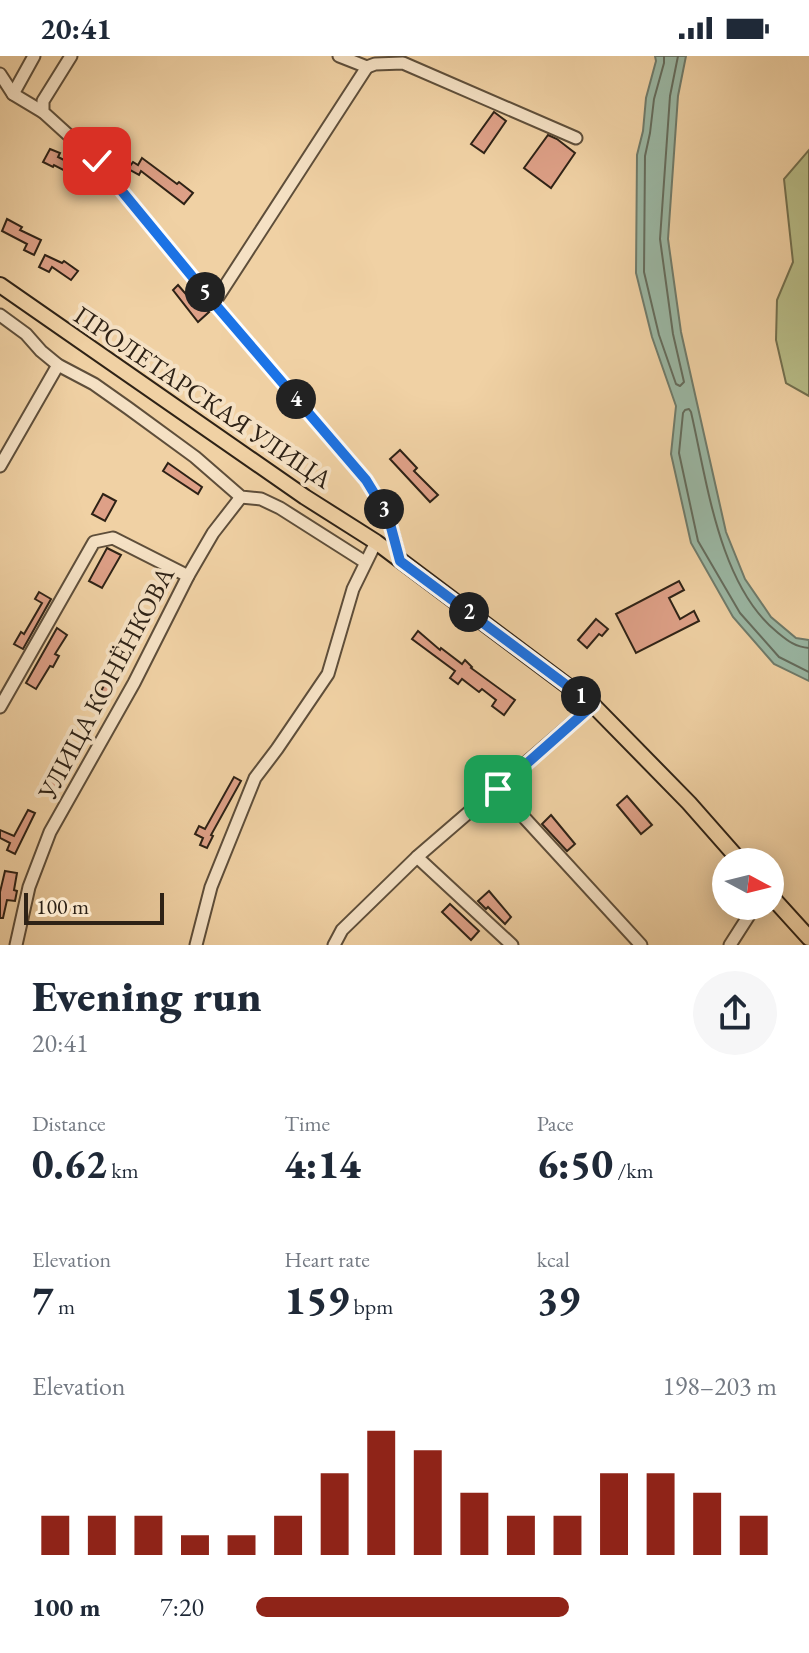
<!DOCTYPE html>
<html lang="en">
<head>
<meta charset="utf-8">
<style>
  body { margin:0; font-family:"EB Garamond",serif; background:#f6f6f7; color:#1f2937; height:100vh; display:flex; flex-direction:column; font-size:30px; white-space:nowrap }
  * { box-sizing:border-box; margin:0 }
  p { font-size:26px; color:#747a83 }
  .icon { flex:none; width:44px; height:44px; fill:none; stroke:currentColor; stroke-width:2; stroke-linecap:round; stroke-linejoin:round }
  .map { position:relative; height:889px; overflow:hidden }
  .sheet { display:flex; flex-direction:column; background:#fff; flex:1 }
  .sheet>* { flex:none }
  .needle { width:52px; rotate:97deg }
  .buttons { position:absolute; left:712px; top:792px; display:grid; gap:16px }
  .buttons a { display:grid; place-items:center; width:72px; height:72px; border-radius:50%; background:#fff; box-shadow:0 4px 20px #0003; font-size:40px }
  .scale { position:absolute; left:24px; bottom:20px; width:140px; box-sizing:border-box; padding-left:8px; border:4px solid #2e2216; border-top:0; font-size:22px; line-height:28px; white-space:nowrap; color:#2e2216; -webkit-text-stroke:6px #f5e1c4; paint-order:stroke }
  .pin { position:absolute; display:grid; place-items:center; width:68px; height:68px; color:#fff; margin:-34px; border-radius:16px; box-shadow:0 4px 12px #0006 }
  .km { position:absolute; width:40px; height:40px; margin:-20px; border-radius:50%; background:#222; color:#fff; font-size:22px; line-height:40px; text-align:center }
  .round { display:grid; place-items:center; flex:none; width:84px; height:84px; border-radius:42px; background:#f6f6f7 }
  .headline { display:flex; align-items:center; justify-content:space-between; height:136px; padding:0 32px }
  h1 { font-size:44px; font-weight:800; line-height:60px }
  .stats { display:grid; grid-template-columns:repeat(3,1fr); gap:12px; height:136px; padding:8px 32px }
  .stats div { display:grid; align-content:center }
  .stats b { font-size:40px; font-weight:800 }
  .stats small { font-size:22px; font-weight:400 }
  .stats p { font-size:22px }
  .chart { height:224px; padding:16px 32px }
  .chart p { display:flex; justify-content:space-between }
  .chart svg { width:100%; height:144px; margin-top:8px; stroke:#8f2418; stroke-width:6 }
  ul { padding:0 32px; list-style:none; font-size:26px }
  li { display:grid; grid-template-columns:128px 96px 1fr; align-items:center; height:60px }
  li i { height:20px; border-radius:10px; background:#8f2418 }
  .status { display:flex; justify-content:space-between; align-items:center; height:56px; padding:0 40px; background:#fff; direction:ltr }
  .status svg { height:22px; fill:currentColor }
  .map>svg:first-child { display:block }
  .green { fill:#b7bc87; stroke:#726f4e; stroke-width:2 }
  .water { fill:#9ab7a4; stroke:#6f7b6b; stroke-width:2 }
  .lines { fill:none; stroke-linecap:round; stroke-linejoin:round }
  .shore { stroke:#646c5d; stroke-width:2 }
  .building { fill:#dea087; stroke:#2e2216; stroke-width:2 }
  .minor-casing { stroke:#5e4e3a; stroke-width:15 }
  .major-casing { stroke:#2e2216; stroke-width:18 }
  .minor { stroke:#f5e1c4; stroke-width:11 }
  .major { stroke:#f0d1a4; stroke-width:14 }
  .route-casing { stroke:#fff; stroke-width:16 }
  .route { stroke:#1a73e8; stroke-width:10 }
  .labels { text-anchor:middle; dominant-baseline:central; stroke-width:8; stroke-linejoin:round; paint-order:stroke }
  .street-label { font-size:26px; fill:#2e2216; stroke:#f5e1c4 }
</style>
</head>
<body>
<div class="status"><b>20:41</b><svg viewBox="0 0 49 12"><path d="M0 12V9h3v3zM5 12V6h3v6zM10 12V3h3v9zM15 12V0h3v12zM26 1h20v11H26zM47 4h2v5h-2z"/></svg></div>
<div class="map">
<svg width="809" height="889" viewBox="0 0 809 889">
  <rect width="100%" height="100%" fill="#f0d1a4"/>
  <filter id="stains"><feTurbulence type="fractalNoise" baseFrequency=".0025" numOctaves="4"/><feColorMatrix values="0 0 0 0 .2 0 0 0 0 .09 0 0 0 0 .02 0 0 0 .5 -.17"/></filter>
  <radialGradient id="worn" r=".72"><stop offset=".6" stop-color="#630" stop-opacity="0"/><stop offset="1" stop-color="#630" stop-opacity=".3"/></radialGradient>
  <path class="green" d="M809 94V340L786 327 776 284 777 244 793 206 784 123Z"/>
  <path class="water" d="M655 0H686L678 40 668 183 681 276 726 476 745 523 771 561 796 582 809 584V625L774 608 733 561 691 487 671 398 676 350 652 281 636 217 637 99 643 75 646 42 656 5Z"/>
  <g class="lines">
    <g class="shore">
      <path d="M664 0V7L654 43 650 77 645 100 644 216 659 279 676 328 680 330 684 326 673 278 660 183 670 40 678 0"/>
      <path d="M809 592C795 591 788 585 777 576 719 529 707 425 691 356L689 353 685 354 683 357 679 397 698 485 740 557 779 601 809 616"/>
    </g>
  </g>
  <g class="building">
    <path d="M494 56 506 65 484 97 471 88Z"/>
    <path d="M548 79 557 83 575 97 551 132 524 112Z"/>
    <path d="M50 93 60 97 58 101 80 112 75 120 54 109 53 111 43 106Z"/>
    <path d="M142 102 177 128 179 126 193 137 184 148 141 115 139 119 128 113 133 106 138 109Z"/>
    <path d="M7 163 22 171 20 174 41 184 34 199 24 194 27 188 2 175Z"/>
    <path d="M45 199 62 207 64 205 78 215 71 224 52 211 49 216 39 211Z"/>
    <path d="M178 229 191 244 193 242 200 251 203 248 209 256 198 266 173 234Z"/>
    <path d="M400 394 417 412 414 415 438 439 430 446 390 403Z"/>
    <path d="M168 407 202 431 198 438 163 415Z"/>
    <path d="M103 438 116 445 105 465 92 458Z"/>
    <path d="M107 492 121 499 102 532 89 525Z"/>
    <path d="M679 525 684 534 669 542 680 563 694 555 699 565 636 597 616 558Z"/>
    <path d="M39 536 51 543 23 593 14 588 21 576 24 578 42 547 35 543Z"/>
    <path d="M596 563 608 573 602 580 599 578 587 592 578 584Z"/>
    <path d="M57 572 67 579 55 598 59 600 53 611 50 610 36 633 26 627Z"/>
    <path d="M418 575 440 594 441 592 462 608 465 604 472 611 471 612 515 644 504 659 492 650 496 644 482 633 479 636 462 623 458 628 450 622 455 615 412 583Z"/>
    <path d="M116 606 125 610 102 651 95 647Z"/>
    <path d="M61 698 69 702 56 724 59 726 55 734 44 727Z"/>
    <path d="M234 721 241 725 211 779 213 780 207 792 200 789 203 782 195 778 199 770 205 773Z"/>
    <path d="M627 740 652 769 641 778 617 749Z"/>
    <path d="M28 754 35 757 15 798 7 794 10 787 0 782V774L14 780Z"/>
    <path d="M551 759 575 788 567 795 542 768Z"/>
    <path d="M5 815 17 817 14 834 17 835 15 845 7 844 3 862H0V836Z"/>
    <path d="M489 835 511 861 505 868 488 851 486 853 478 845Z"/>
    <path d="M450 848 479 875 471 884 442 856Z"/>
  </g>
  <g class="lines">
    <defs>
      <g id="minor">
        <path d="M71 0 43 45V56L97 105 214 247 366 424 388 460 400 505"/>
        <path d="M339 0 367 11 375 8 403 7 576 82"/>
        <path d="M0 18 13 38 43 56"/>
        <path d="M13 38 34 0"/>
        <path d="M214 247 367 11"/>
        <path d="M0 259 26 278 41 295 58 309 94 328 128 352 195 401 241 441 261 443 280 452 365 506"/>
        <path d="M0 410 58 309"/>
        <path d="M0 651 94 486 113 482 188 520"/>
        <path d="M498 733 641 889"/>
        <path d="M417 801 512 889"/>
        <path d="M16 889 29 831 50 776 134 627 188 520 213 477 241 441"/>
        <path d="M196 889 211 831 255 722 277 693 328 618 353 533 376 486"/>
        <path d="M334 889 342 874 417 801 593 649"/>
        <path d="M730 889 755 850"/>
      </g>
      <g id="major">
        <path d="M0 229 305 441 376 486 593 649 689 747 741 806"/>
        <path d="M770 839 809 882"/>
      </g>
    </defs>
    <use href="#minor" class="minor-casing"/>
    <use href="#major" class="major-casing"/>
    <use href="#minor" class="minor"/>
    <use href="#major" class="major"/>
  </g>
  <g class="lines">
    <defs>
      <path id="route" d="M97 105 214 247 366 424 388 460 400 505 593 649 498 733"/>
    </defs>
    <use href="#route" class="route-casing"/>
    <use href="#route" class="route"/>
  </g>
  <g class="labels">
    <g class="street-label">
      <text transform="translate(203 341) rotate(34)">ПРОЛЕТАРСКАЯ УЛИЦА</text>
      <text transform="translate(106 627) rotate(-62)">УЛИЦА КОНЁНКОВА</text>
    </g>
  </g>
  <rect width="100%" height="100%" filter="url(#stains)"/>
  <rect width="100%" height="100%" fill="url(#worn)"/>
</svg>
<div class="buttons">
<a><svg class="needle" viewBox="-14 -14 28 28"><path d="M0-13l5 13h-10z" fill="#e53935"/><path d="M0 13l5-13h-10z" fill="#747a83"/></svg></a>
</div>
<div class="scale">100 m</div>
<div class="pin" style="left:498px;top:733px;background:#1e9e55"><svg class="icon" aria-label="arrive" viewBox="0 0 24 24"><path d="M6 21V4h12l-3 4 3 4H6"/></svg></div>
<div class="pin" style="left:97px;top:105px;background:#d93025"><svg class="icon" aria-label="check" viewBox="0 0 24 24"><path d="M5 12l5 5 9-10"/></svg></div>
<b class="km" style="left:581px;top:640px">1</b>
<b class="km" style="left:469px;top:556px">2</b>
<b class="km" style="left:384px;top:453px">3</b>
<b class="km" style="left:296px;top:343px">4</b>
<b class="km" style="left:205px;top:236px">5</b>
</div>
<section class="sheet">
<div class="headline"><div><h1>Evening run</h1><p>20:41</p></div><a class="round"><svg class="icon" aria-label="share" viewBox="0 0 24 24"><path d="M12 15V3M7 8l5-5 5 5M5 13v7h14v-7"/></svg></a></div>
<div class="stats">
<div><p>Distance</p><b>0.62<small> km</small></b></div>
<div><p>Time</p><b>4:14</b></div>
<div><p>Pace</p><b>6:50<small> /km</small></b></div>
</div>
<div class="stats">
<div><p>Elevation</p><b>7<small> m</small></b></div>
<div><p>Heart rate</p><b>159<small> bpm</small></b></div>
<div><p>kcal</p><b>39</b></div>
</div>
<div class="chart"><p><span>Elevation</span>198–203 m</p>
<svg viewBox="0 0 160 44" preserveAspectRatio="none"><path d="M5 44V32M15 44V32M25 44V32M35 44V38M45 44V38M55 44V32M65 44V19M75 44V6M85 44V12M95 44V25M105 44V32M115 44V32M125 44V19M135 44V19M145 44V25M155 44V32"/></svg>
</div>
<ul>
<li><b>100 m</b>7:20<i style="width:60%"></i></li>
</ul>
</section>
</body>
</html>
